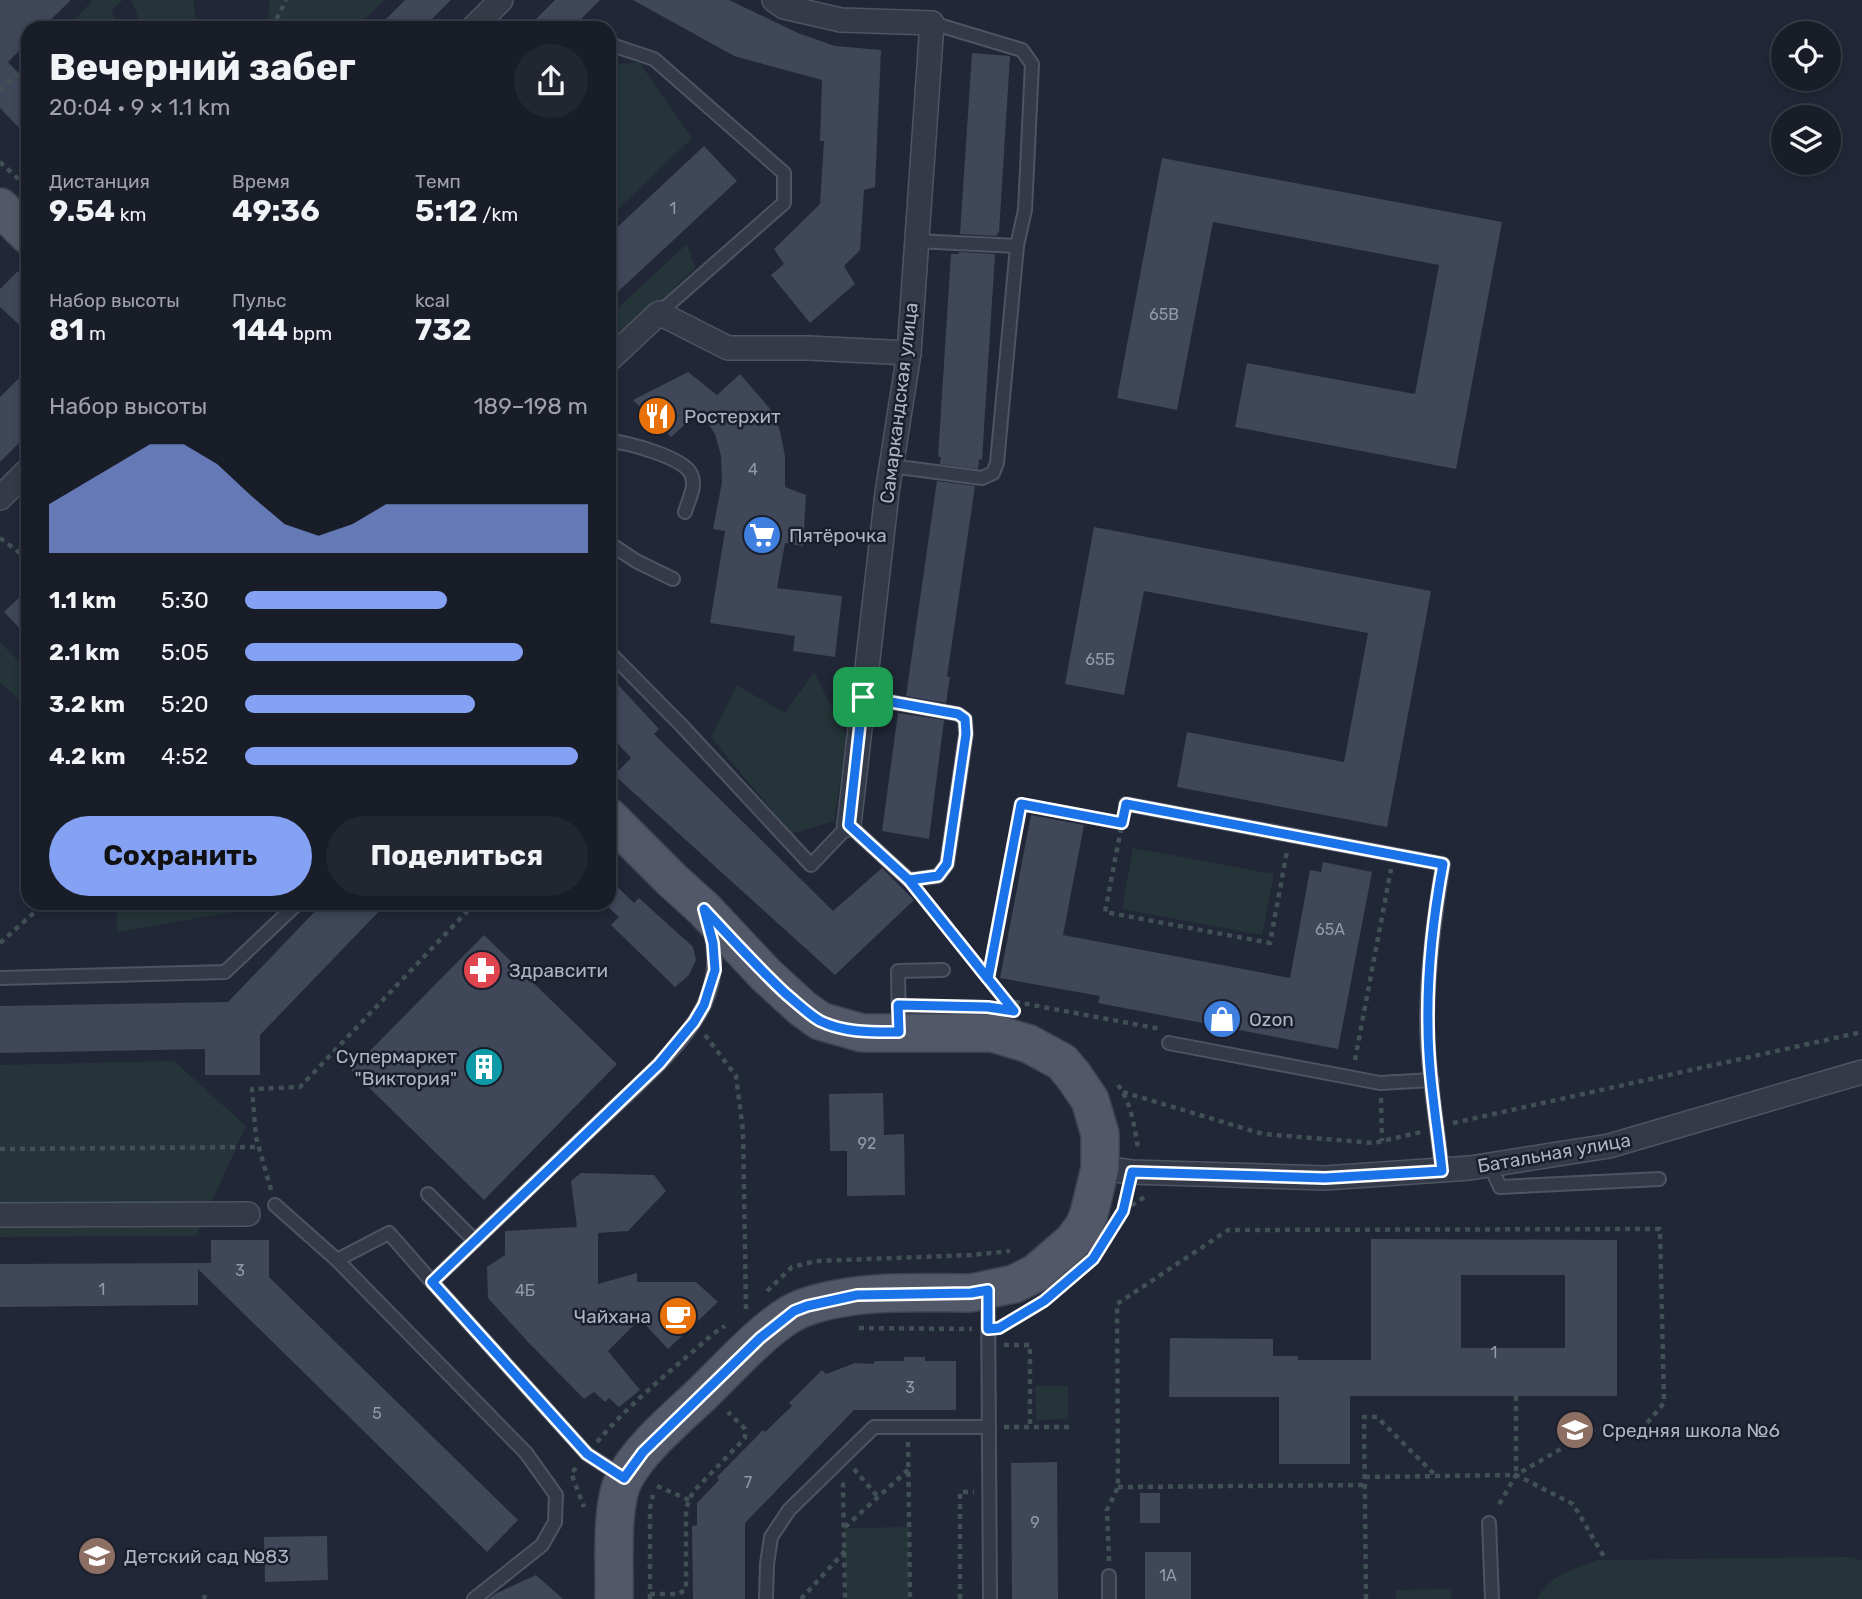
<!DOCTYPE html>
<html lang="ru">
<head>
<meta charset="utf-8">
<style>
  body { margin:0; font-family:Rubik,sans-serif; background:#222630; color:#f1f3f6; height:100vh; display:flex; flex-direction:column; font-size:26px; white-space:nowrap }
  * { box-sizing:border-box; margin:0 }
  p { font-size:23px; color:#9fa2a8 }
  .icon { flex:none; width:38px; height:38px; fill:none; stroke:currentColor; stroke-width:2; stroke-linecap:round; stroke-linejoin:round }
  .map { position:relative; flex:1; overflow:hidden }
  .sheet { position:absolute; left:21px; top:21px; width:595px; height:889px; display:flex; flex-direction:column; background:#191d28; border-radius:21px; box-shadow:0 4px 10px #0003,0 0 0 2px #373b45 }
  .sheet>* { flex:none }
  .buttons { position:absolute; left:1771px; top:21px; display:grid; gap:14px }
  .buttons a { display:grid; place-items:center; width:70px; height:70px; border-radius:50%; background:#191d28; box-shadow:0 4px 10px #0003,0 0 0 2px #373b45; font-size:35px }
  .pin { position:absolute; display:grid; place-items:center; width:60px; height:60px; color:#fff; margin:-30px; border-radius:14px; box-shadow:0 4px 10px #0006 }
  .round { display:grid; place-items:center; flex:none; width:74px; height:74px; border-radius:37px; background:#222630 }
  .head { display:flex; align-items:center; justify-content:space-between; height:119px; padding:0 28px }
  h1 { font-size:38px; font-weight:700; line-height:52px }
  .stats { display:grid; grid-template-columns:repeat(3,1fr); gap:10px; height:119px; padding:7px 28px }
  .stats div { display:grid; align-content:center }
  .stats b { font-size:30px; font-weight:700 }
  .stats small { font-size:19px; font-weight:400 }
  .stats p { font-size:19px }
  .chart { height:196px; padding:14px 28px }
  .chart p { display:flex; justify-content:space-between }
  .chart svg { width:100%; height:126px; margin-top:7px; fill:#84a1f3; opacity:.7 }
  .primary-button { display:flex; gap:14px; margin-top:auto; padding:14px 28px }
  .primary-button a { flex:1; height:80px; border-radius:42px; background:#84a1f3; color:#111; font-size:28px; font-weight:700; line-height:80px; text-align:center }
  .primary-button a+a { background:#222630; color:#f1f3f6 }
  ul { padding:0 28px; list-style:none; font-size:23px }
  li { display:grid; grid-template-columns:112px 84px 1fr; align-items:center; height:52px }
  li i { height:18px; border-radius:9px; background:#84a1f3 }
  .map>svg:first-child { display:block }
  .green { fill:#243438 }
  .building { fill:#3f4759; fill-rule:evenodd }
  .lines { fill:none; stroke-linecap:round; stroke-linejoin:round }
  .service-casing { stroke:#4e5462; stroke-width:16 }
  .minor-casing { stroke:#4e5462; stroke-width:26 }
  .primary-casing { stroke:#3d4350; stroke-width:40 }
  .path { stroke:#405055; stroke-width:4.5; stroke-dasharray:5 5; stroke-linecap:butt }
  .service { stroke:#343a47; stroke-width:12 }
  .minor { stroke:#343a47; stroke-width:23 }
  .primary { stroke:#525867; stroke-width:37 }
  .route-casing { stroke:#fff; stroke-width:14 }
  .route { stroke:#1a73e8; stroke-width:9 }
  .labels { text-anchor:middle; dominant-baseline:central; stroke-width:5; stroke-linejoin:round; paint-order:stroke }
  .number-label { font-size:16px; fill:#9299a9 }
  .street-label { font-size:19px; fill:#aeb4c4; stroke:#1a1f2b }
  .poi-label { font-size:19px; fill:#aeb4c4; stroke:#1a1f2b; text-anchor:start }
</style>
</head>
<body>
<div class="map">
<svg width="1862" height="1599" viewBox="0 0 1862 1599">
  <rect width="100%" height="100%" fill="#212736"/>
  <g class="green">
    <path d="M93 0H123L111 10 120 28H67Z"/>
    <path d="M131 0H193L197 28H143Z"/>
    <path d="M270 0H384L356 28H267Z"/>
    <path d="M639 62 692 138 609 218V65Z"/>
    <path d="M687 244 695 268 609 350V316Z"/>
    <path d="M0 642 28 671V708L0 682Z"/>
    <path d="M814 672 847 738 834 821 791 834 711 737 737 685 785 713Z"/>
    <path d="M1133 848 1274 874 1262 935 1122 909Z"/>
    <path d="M117 903H270L267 906 117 932Z"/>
    <path d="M174 1061 246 1126 196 1236 0 1237V1065Z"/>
    <path d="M1035 1386H1068V1419L1036 1420Z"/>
    <path d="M909 1527 910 1599H846L844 1528Z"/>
    <path d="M1848 1557 1862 1560V1599H1537C1548 1577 1575 1568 1597 1560Z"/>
    <path d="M1451 1589V1599H1396V1590Z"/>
  </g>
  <g class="building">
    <path d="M0 0H71L42 28H28V42L8 62 28 83V137L0 108Z"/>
    <path d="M405 0H451L423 28H377Z"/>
    <path d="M555 0H600L572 28H527Z"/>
    <path d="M633 0H729L798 33 835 46 881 50 875 187 864 190 860 250 844 266 855 284 810 323 771 275 784 264 774 249 820 204 824 141H820L822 80 734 56Z"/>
    <path d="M972 53 1010 56 999 233H997V236L960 234Z"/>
    <path d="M704 146 737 181 609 300V235Z"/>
    <path d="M1162 158 1502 222 1456 469 1235 427 1247 363 1415 394 1439 265 1213 222 1177 410 1117 398Z"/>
    <path d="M959 252 995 254 982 460 979 459 978 469 940 464 941 457H938L951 254H959Z"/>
    <path d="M18 271 28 282V333L0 307V289Z"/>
    <path d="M28 369V434L0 462V397Z"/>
    <path d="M688 372 717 395 740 374 772 411 780 431 785 456V487L806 495 803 546 785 543 777 588 842 596 835 657 793 651 795 636 710 623 725 531 713 529 722 482 721 456 715 434 700 411 671 437 633 400Z"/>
    <path d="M937 481 975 486 947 677H950L946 703 906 696Z"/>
    <path d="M1094 527 1431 591 1387 827 1177 787 1187 732 1344 762 1368 633 1144 591 1124 695 1065 684Z"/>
    <path d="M28 589V637L4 612Z"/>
    <path d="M609 675 659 729 654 734 833 911 882 868 914 900 835 975 614 775 631 758 609 734Z"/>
    <path d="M898 713 944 720 929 839 882 831Z"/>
    <path d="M1031 815 1084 825 1063 935 1290 978 1310 870 1321 872 1323 862 1372 872 1338 1049 1098 1003 1100 996 1000 978Z"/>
    <path d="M609 879 634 903 639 898 693 947 696 960 689 975 675 987 611 925 619 917 609 908Z"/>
    <path d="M323 903H387L260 1035V1075H205V1049L0 1053V1006L228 1002Z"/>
    <path d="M484 935 617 1064 484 1200 351 1070Z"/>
    <path d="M883 1093 884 1135 904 1134 905 1195 847 1196V1151H830L829 1094Z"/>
    <path d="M581 1173 654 1175 666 1191 628 1231 598 1233V1284L637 1273V1282H696L718 1302 668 1349 640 1319 608 1351 640 1390 619 1407 609 1398 605 1402 594 1392 584 1399 527 1341 488 1298 487 1267 505 1255V1231L577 1227 571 1181Z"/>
    <path d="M1371 1239 1617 1240V1396H1350V1464H1279V1397H1169L1170 1338 1273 1339V1356H1298V1360H1371ZM1461 1275H1565V1348H1461Z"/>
    <path d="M211 1240H269V1277L518 1520 487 1552 198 1269V1305L0 1307V1264L211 1263Z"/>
    <path d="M904 1357H925V1361H956V1410H854L745 1523V1599H693L692 1526 697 1525V1503L719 1480 717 1477 763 1430 765 1432 792 1406 789 1403 822 1370 826 1374 855 1363 874 1364V1361H904Z"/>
    <path d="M1057 1462 1058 1599H1012L1011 1463Z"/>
    <rect x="1140" y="1493" width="20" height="30"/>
    <path d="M327 1536 328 1580 265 1582 264 1537Z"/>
    <rect x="1145" y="1552" width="46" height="47"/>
    <path d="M536 1575 563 1599H488L495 1594Z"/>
  </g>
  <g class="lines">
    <defs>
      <g id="service">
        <path d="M609 44 654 59 784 173V203L659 313"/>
        <path d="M916 241 1017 246 1025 210 1032 64 1022 50 932 23"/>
        <path d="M609 441C626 442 683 457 691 474 697 486 688 501 685 512"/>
        <path d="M891 466 982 478 993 473 997 463 1017 246"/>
        <path d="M609 543 636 561 673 579"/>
        <path d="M609 652 682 726 811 865 849 825 909 880 938 876 947 864 966 734 965 719 958 714 863 697"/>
        <path d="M1126 804 1443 864C1434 917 1427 970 1427 1025 1428 1074 1437 1123 1442 1171"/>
        <path d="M0 978 225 972 298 903"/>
        <path d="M899 1028 898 971 943 970"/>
        <path d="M1169 1043 1380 1083 1432 1080"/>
        <path d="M1490 1165 1500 1187 1659 1179"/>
        <path d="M428 1194 475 1241"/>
        <path d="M275 1205 337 1260 389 1233 432 1282"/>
        <path d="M337 1260 526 1453 556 1495 555 1522 542 1545 474 1599"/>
        <path d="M988 1294 990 1599"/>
        <path d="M623 1477 587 1454 432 1282C489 1227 547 1171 605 1116 636 1086 685 1045 704 1005 715 982 717 958 711 933"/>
        <path d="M1489 1523 1492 1599"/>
        <path d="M1109 1576V1599"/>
        <path d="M766 1599 767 1564 771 1537 789 1510 874 1427H989"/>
      </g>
      <g id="minor">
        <path d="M774 0 784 7 841 20 932 23 909 353 887 493 849 825"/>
        <path d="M473 28 501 0"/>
        <path d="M609 360 659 313 728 348H809L909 353"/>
        <path d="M0 498 28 470"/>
        <path d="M1100 1168 1132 1172 1325 1178 1470 1168 1609 1146 1862 1072"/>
        <path d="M0 1215 248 1214"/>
      </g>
      <g id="primary">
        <path d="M0 207 28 235"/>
        <path d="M609 817 672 880 704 909 766 975 802 1008 820 1021 862 1033H993L1029 1044 1062 1062 1073 1075 1090 1100 1100 1134V1168L1089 1214 1084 1226 1073 1241 1036 1273 1014 1284 971 1293C918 1293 854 1289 803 1308 772 1319 728 1369 703 1393 678 1417 640 1448 624 1479 610 1507 615 1566 614 1599"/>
      </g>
    </defs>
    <use href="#service" class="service-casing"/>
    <use href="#minor" class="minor-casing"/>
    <use href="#primary" class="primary-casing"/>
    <g class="path">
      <path d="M272 28 286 0"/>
      <path d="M0 90 28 64"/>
      <path d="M0 162 25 185"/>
      <path d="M0 538 28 559"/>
      <path d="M609 780 617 788"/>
      <path d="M1123 818 1105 912 1270 943 1287 851"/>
      <path d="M921 894 1005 1000"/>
      <path d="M0 943 45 903"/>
      <path d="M988 979 1021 804 1121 823"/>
      <path d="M1005 1000 1161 1029"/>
      <path d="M705 1035 736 1076 743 1131 746 1310"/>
      <path d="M1355 1060 1391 869"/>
      <path d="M1118 1085C1131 1102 1135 1128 1138 1149"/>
      <path d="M1123 1092 1263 1134 1374 1143 1421 1132"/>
      <path d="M1381 1098 1382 1141"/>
      <path d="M1453 1123 1862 1032"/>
      <path d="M0 1149 259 1147"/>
      <path d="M271 1190 256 1137 252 1089 300 1087 475 903"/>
      <path d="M1123 1211 1146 1196"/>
      <path d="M767 1291 792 1267 816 1261 971 1255 1010 1251"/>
      <path d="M1005 1325 1021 1315"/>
      <path d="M859 1328 972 1329"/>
      <path d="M1004 1345H1030V1427"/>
      <path d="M1516 1396V1475"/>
      <path d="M1004 1427H1069"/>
      <path d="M597 1442C631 1402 673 1369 713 1334L725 1326"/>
      <path d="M908 1442 910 1599"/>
      <path d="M576 1468 571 1473 584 1507"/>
      <path d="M854 1469 878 1497"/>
      <path d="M1365 1477 1516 1475 1573 1504 1606 1560"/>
      <path d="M842 1483 843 1484 845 1599"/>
      <path d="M657 1486 689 1500"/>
      <path d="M1118 1487 1365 1485"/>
      <path d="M845 1527 909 1469"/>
      <path d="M1109 1561 1107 1510 1118 1487 1117 1304 1228 1230 1660 1229 1664 1403 1642 1429H1595L1516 1475 1497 1508"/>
      <path d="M650 1594H679L686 1589V1508L693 1492 745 1438V1429L728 1412"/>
      <path d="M204 1599 205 1595"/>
      <path d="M650 1599V1508L653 1495"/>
      <path d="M801 1599 845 1551"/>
      <path d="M960 1599V1492H974"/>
      <path d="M1366 1599 1364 1417H1377L1435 1475"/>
    </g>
    <use href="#service" class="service"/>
    <use href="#minor" class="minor"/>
    <use href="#primary" class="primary"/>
  </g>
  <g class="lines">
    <defs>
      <path id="route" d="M863 697 849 825 909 880 1014 1011 988 1007 898 1005 899 1032C872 1032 845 1033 820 1021 808 1014 797 1003 786 994 757 967 731 938 704 909L713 943 715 970 704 1005 694 1022 659 1064 432 1282 587 1454 624 1478 643 1452 760 1338 794 1311 807 1306 857 1295 971 1293 988 1290V1329L999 1328 1044 1301 1093 1259 1123 1211 1132 1172 1325 1178 1442 1171C1437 1123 1428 1074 1428 1025 1427 970 1433 918 1443 864L1126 804 1122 823 1021 804 988 979 909 880 938 876 947 864 966 734 965 719 958 714 863 697"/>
    </defs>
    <use href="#route" class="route-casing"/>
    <use href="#route" class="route"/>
  </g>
  <defs>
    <symbol id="restaurant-disc" viewBox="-11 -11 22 22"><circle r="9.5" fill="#e8710a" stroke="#1a1f2b"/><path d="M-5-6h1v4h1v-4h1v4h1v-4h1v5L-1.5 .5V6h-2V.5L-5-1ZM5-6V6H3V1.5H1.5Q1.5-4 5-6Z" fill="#fff"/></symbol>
    <symbol id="supermarket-disc" viewBox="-11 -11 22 22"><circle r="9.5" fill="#3f7fe0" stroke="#1a1f2b"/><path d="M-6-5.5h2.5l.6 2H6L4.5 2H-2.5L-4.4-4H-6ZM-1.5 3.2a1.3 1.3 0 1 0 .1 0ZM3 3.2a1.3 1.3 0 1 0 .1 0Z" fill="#fff"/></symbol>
    <symbol id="pharmacy-disc" viewBox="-11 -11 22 22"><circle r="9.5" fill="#e0444e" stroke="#1a1f2b"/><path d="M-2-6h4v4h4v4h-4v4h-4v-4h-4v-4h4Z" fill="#fff"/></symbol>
    <symbol id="shop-disc" viewBox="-11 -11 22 22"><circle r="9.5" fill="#3f7fe0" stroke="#1a1f2b"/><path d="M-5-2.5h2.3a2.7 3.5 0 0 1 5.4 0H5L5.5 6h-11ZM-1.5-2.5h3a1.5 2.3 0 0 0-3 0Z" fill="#fff"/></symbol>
    <symbol id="building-disc" viewBox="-11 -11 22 22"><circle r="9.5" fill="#0f9aa8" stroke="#1a1f2b"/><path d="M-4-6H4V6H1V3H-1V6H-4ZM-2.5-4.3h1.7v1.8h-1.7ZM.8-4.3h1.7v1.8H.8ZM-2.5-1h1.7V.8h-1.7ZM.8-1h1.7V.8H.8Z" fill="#fff"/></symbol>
    <symbol id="cafe-disc" viewBox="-11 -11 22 22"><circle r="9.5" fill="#e8710a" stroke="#1a1f2b"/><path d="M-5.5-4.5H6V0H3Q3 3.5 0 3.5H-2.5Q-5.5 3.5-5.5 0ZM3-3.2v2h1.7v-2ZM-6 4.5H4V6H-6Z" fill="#fff"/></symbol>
    <symbol id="school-disc" viewBox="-11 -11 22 22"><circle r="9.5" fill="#8d6e63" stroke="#1a1f2b"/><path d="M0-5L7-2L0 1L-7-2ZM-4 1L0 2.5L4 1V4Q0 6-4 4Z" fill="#fff"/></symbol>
  </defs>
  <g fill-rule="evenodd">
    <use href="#restaurant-disc" x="635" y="394" width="44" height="44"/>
    <use href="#supermarket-disc" x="740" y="513" width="44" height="44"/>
    <use href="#pharmacy-disc" x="460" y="948" width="44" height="44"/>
    <use href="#shop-disc" x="1200" y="997" width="44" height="44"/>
    <use href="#building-disc" x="462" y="1045" width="44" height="44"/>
    <use href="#cafe-disc" x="656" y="1294" width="44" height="44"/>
    <use href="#school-disc" x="1553" y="1408" width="44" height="44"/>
    <use href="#school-disc" x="75" y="1534" width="44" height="44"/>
  </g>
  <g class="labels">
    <g class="number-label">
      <text x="673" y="208">1</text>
      <text x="1164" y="314">65В</text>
      <text x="753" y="469">4</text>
      <text x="1100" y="659">65Б</text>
      <text x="1330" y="929">65А</text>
      <text x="867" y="1143">92</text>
      <text x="240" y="1270">3</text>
      <text x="102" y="1289">1</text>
      <text x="525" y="1290">4Б</text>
      <text x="1494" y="1352">1</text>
      <text x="910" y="1387">3</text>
      <text x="377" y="1413">5</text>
      <text x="748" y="1482">7</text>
      <text x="1035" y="1522">9</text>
      <text x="1168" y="1575">1А</text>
    </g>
    <g class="street-label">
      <text transform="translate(899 403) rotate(-83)">Самаркандская улица</text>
      <text transform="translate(1554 1153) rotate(-10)">Батальная улица</text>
    </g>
    <g class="poi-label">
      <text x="684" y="416">Ростерхит</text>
      <text x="789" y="535">Пятёрочка</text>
      <text x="509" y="970">Здравсити</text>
      <text x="1249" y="1019">Ozon</text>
      <text x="457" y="1056" text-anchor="end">Супермаркет<tspan x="457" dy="22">"Виктория"</tspan></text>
      <text x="651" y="1316" text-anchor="end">Чайхана</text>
      <text x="1602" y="1430">Средняя школа №6</text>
      <text x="124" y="1556">Детский сад №83</text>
    </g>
  </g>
</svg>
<div class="buttons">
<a><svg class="icon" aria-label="locate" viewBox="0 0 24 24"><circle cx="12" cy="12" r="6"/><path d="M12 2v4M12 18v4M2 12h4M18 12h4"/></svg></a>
<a><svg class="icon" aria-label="layers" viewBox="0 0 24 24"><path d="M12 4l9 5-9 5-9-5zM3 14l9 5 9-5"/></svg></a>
</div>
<div class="pin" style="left:863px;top:697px;background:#1e9e55"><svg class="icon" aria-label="arrive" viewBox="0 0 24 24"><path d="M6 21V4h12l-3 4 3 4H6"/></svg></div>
<section class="sheet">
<div class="head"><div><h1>Вечерний забег</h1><p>20:04 · 9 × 1.1 km</p></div><a class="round"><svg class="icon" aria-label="share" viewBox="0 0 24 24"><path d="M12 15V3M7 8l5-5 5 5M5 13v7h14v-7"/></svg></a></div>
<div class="stats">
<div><p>Дистанция</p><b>9.54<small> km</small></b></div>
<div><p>Время</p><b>49:36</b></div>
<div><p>Темп</p><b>5:12<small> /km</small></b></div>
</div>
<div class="stats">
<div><p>Набор высоты</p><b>81<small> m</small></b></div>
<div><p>Пульс</p><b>144<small> bpm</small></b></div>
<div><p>kcal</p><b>732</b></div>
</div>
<div class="chart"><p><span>Набор высоты</span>189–198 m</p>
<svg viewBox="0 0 160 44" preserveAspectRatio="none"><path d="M0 44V27L10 20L20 13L30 6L40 6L50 13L60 24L70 34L80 38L90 34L100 27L110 27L120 27L130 27L140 27L150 27L160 27V44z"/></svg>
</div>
<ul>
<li><b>1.1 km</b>5:30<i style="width:59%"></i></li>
<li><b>2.1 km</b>5:05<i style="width:81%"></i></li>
<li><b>3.2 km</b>5:20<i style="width:67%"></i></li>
<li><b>4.2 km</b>4:52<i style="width:97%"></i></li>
</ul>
<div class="primary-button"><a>Сохранить</a><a>Поделиться</a></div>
</section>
</div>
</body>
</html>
